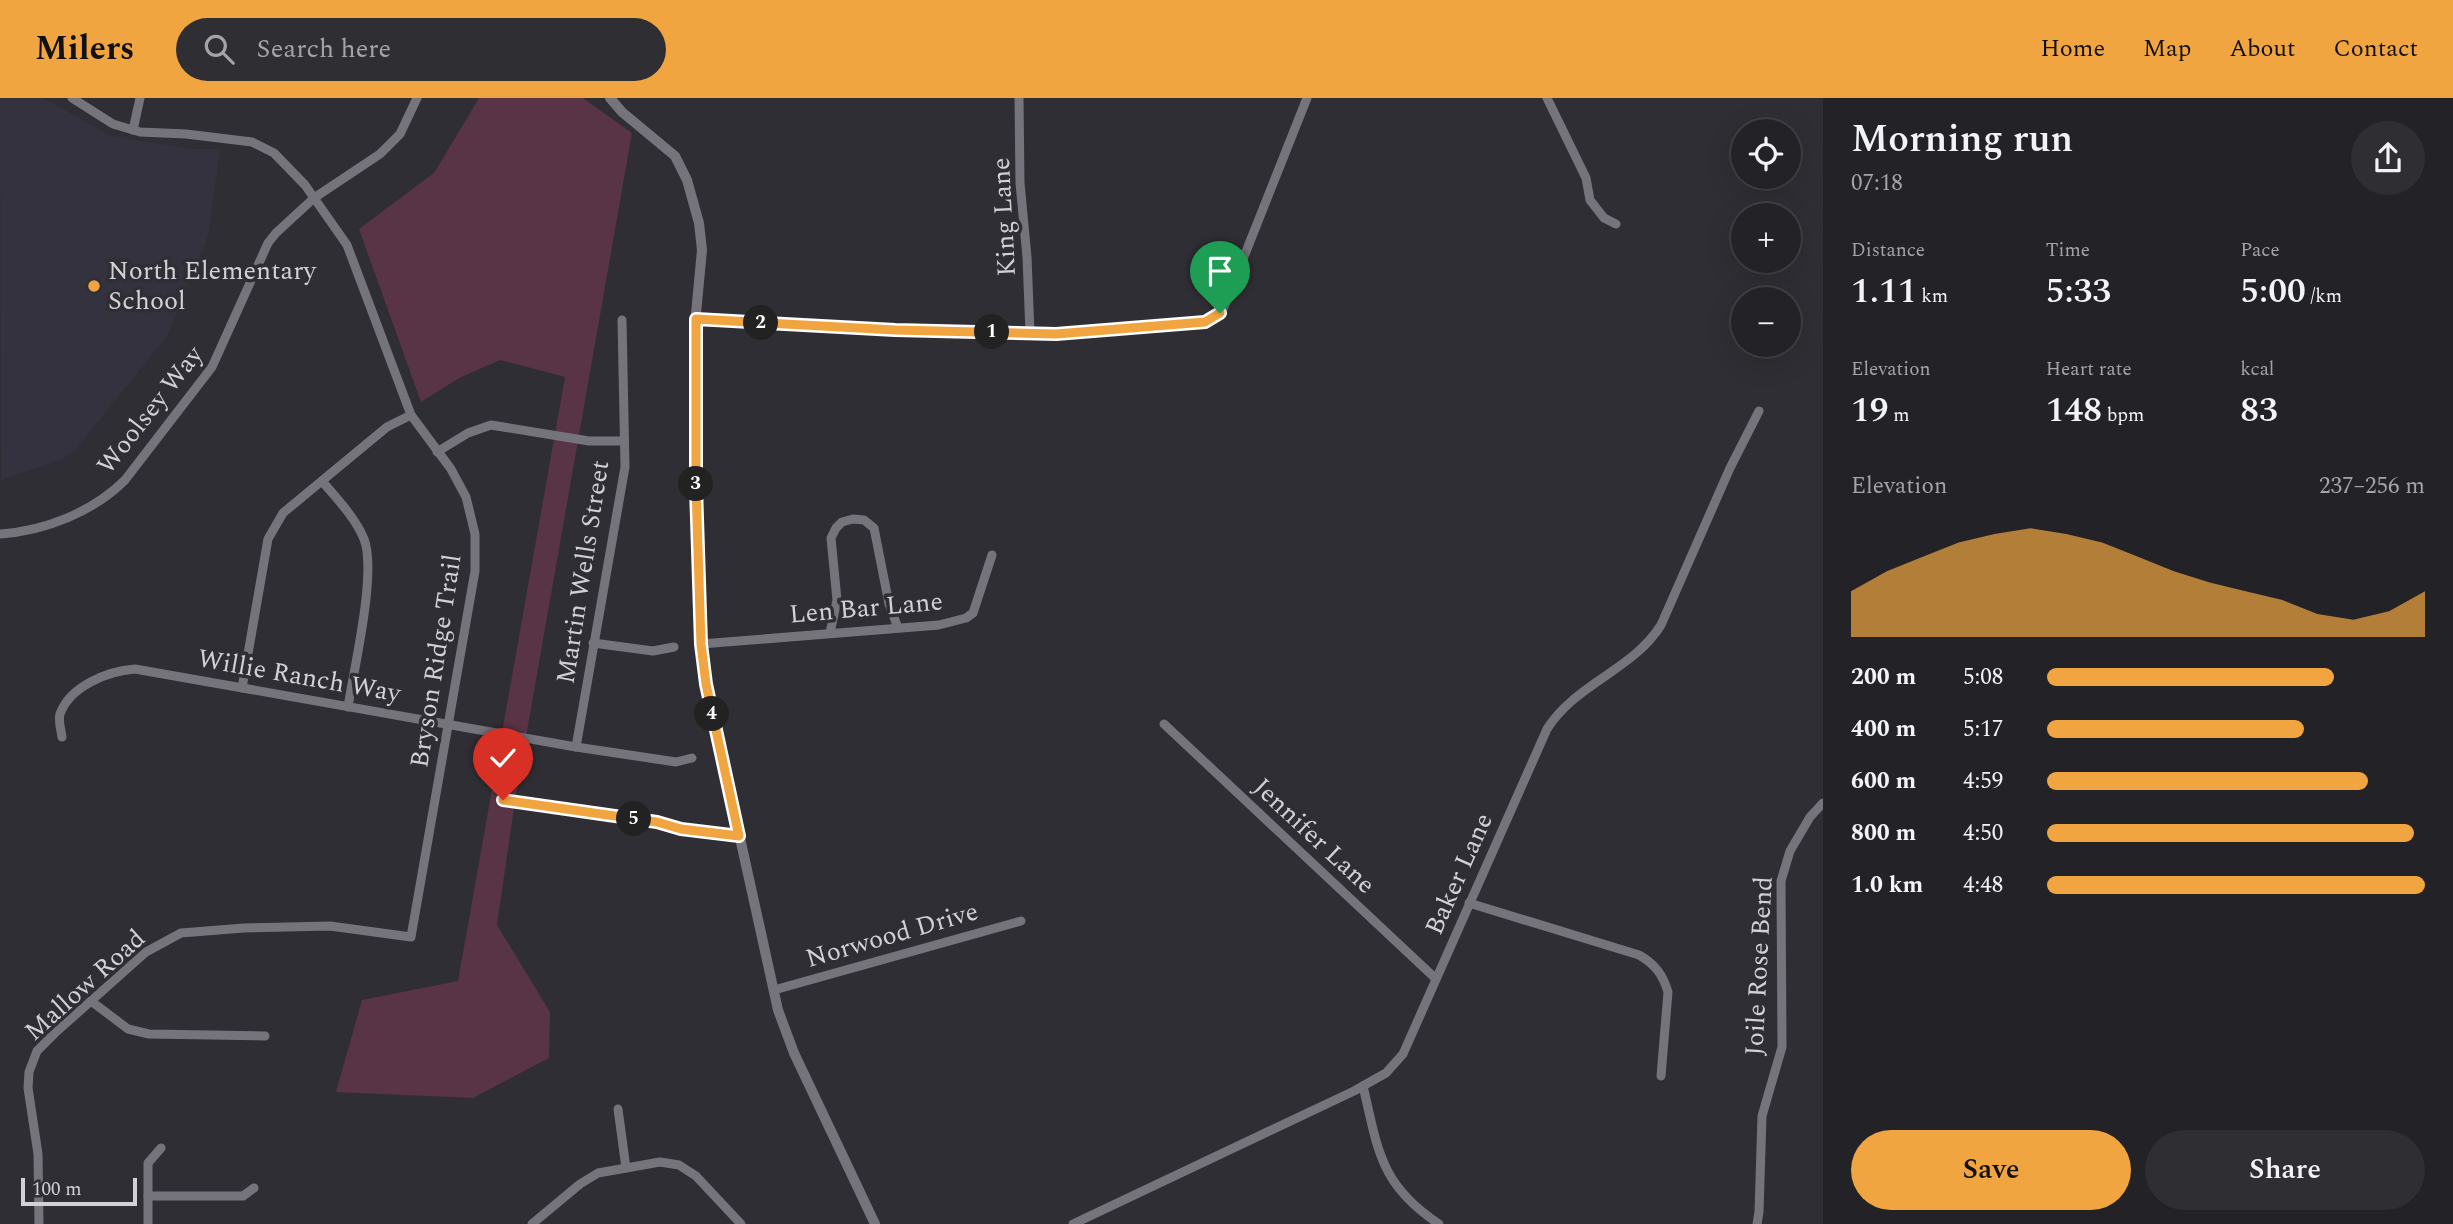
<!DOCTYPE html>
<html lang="en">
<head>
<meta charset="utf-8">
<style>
  body { margin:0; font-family:Spectral,serif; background:#2f2f33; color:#f1f3f6; height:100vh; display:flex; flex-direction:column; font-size:26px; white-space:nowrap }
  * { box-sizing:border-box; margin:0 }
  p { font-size:23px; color:#a3a4a7 }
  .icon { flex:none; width:38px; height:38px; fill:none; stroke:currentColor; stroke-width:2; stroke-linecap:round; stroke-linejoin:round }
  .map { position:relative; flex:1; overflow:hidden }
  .drawer { display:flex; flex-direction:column; background:#232227; width:630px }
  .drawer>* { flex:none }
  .buttons { position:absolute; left:1731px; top:21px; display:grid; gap:14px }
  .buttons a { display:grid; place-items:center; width:70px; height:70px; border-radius:50%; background:#232227; box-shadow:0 7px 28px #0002,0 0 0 2px #403f44; font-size:35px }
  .scale { position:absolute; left:21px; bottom:18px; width:116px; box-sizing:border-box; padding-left:7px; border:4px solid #d2d1d6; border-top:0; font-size:19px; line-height:24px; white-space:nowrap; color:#d2d1d6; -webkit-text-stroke:5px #2f2e34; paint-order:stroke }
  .pin { position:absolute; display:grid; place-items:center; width:60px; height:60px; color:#fff; margin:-72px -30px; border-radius:50% 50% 50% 0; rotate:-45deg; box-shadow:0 0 7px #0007 }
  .pin .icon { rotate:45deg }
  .km { position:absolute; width:35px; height:35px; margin:-18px; border-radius:50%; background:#222; color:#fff; font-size:19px; line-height:35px; text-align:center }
  .round { display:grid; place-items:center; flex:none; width:74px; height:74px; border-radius:37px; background:#2f2f33 }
  .overview { display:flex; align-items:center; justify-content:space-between; height:119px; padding:0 28px }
  h1 { font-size:38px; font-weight:600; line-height:52px }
  .metrics { display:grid; grid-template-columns:repeat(3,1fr); gap:10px; height:119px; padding:7px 28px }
  .metrics div { display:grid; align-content:center }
  .metrics b { font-size:35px; font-weight:600 }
  .metrics small { font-size:19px; font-weight:400 }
  .metrics p { font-size:19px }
  .chart { height:196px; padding:14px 28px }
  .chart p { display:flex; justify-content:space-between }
  .chart svg { width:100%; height:126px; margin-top:7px; fill:#f1a540; opacity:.7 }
  .action { display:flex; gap:14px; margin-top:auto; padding:14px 28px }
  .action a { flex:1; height:80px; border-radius:42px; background:#f1a540; color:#111; font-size:28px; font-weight:600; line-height:80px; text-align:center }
  .action a+a { background:#2f2f33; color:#f1f3f6 }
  ul { padding:0 28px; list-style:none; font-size:23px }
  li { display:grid; grid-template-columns:112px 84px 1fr; align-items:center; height:52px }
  li i { height:18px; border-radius:9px; background:#f1a540 }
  header { display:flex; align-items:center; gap:42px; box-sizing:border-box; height:98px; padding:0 35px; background:#f1a540; color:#111 }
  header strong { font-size:33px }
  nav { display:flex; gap:38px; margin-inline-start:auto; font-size:24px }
  .search { width:490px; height:63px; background:#2f2f33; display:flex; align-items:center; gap:18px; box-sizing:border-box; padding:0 24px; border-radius:38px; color:#a3a4a7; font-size:26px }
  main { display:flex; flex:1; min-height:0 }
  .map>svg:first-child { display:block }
  .built { fill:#35323f }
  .green { fill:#593346 }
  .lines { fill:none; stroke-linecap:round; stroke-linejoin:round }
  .minor { stroke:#75747c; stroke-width:9 }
  .tertiary { stroke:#75747c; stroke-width:10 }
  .route-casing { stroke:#fff; stroke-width:14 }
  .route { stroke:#f1a540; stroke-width:9 }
  .poi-dot { fill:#f1a540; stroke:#2f2e34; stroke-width:2.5 }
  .labels { text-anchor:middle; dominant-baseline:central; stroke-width:7; stroke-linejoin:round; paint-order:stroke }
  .street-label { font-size:26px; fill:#d2d1d6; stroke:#2f2e34 }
  .poi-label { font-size:26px; fill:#d2d1d6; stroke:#2f2e34; text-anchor:start }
</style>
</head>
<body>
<header>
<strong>Milers</strong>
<div class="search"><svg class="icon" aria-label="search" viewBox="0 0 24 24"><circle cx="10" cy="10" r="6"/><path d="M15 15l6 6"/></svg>Search here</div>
<nav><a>Home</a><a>Map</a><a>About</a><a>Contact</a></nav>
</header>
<main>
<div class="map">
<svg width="1823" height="1126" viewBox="0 0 1823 1126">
  <rect width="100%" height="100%" fill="#2f2e34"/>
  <path class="built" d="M0 0H43L111 38 191 51H220L208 138 167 238 75 352 62 361 1 382Z"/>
  <path class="green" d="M479 0H583L632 35 516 696 497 827 550 914 549 960 473 1000 336 994 362 902 458 883 565 279 500 262 459 280 421 304 359 131 434 75Z"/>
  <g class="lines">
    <g class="minor">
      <path d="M1019 0 1020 85 1027 159 1030 235"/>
      <path d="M1547 0 1586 80 1590 102 1604 120 1616 126"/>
      <path d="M133 32 140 0"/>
      <path d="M696 221 895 232 1056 236 1208 223 1220 215 1224 209 1307 0"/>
      <path d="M437 354 468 335 491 327 589 343H624"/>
      <path d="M322 383C337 401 355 419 364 441 377 474 354 570 348 609"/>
      <path d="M0 436C45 433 93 414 125 382L212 269 268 145 276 135 314 100 380 56 400 36 417 0"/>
      <path d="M830 535 837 502 831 440 836 430 842 424 853 421 864 422 874 430 889 506 898 530"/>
      <path d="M593 545 653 553 674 549"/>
      <path d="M701 546 939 527 966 520 973 515 992 457"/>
      <path d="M242 590 268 441 283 415 387 329 411 317"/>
      <path d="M1164 626 1435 880"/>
      <path d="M62 639C61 632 58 623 60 616 70 588 108 573 135 571L576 649 676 664 692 660"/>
      <path d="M576 649 625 369 622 222"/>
      <path d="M503 702 739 738"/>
      <path d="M1469 805 1639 857C1655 866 1663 877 1668 894L1661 978"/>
      <path d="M774 892 1021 823"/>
      <path d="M91 903 128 931 149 936 265 938"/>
      <path d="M1363 988C1378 1052 1380 1087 1439 1126"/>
      <path d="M618 1011 626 1070"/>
      <path d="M148 1098H243L254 1090"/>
      <path d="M39 1126 38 1056 28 990 29 974 37 953 55 935 146 854 181 835 244 830 330 828 411 839 475 473V436L466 399 451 371 411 317 347 147 305 87 274 55 252 44 186 36 140 34 113 26 72 0"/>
      <path d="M148 1126V1065L161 1050"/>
      <path d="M532 1126 580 1086 598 1075 660 1064 679 1067 696 1078 741 1126"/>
      <path d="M1073 1126 1354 993 1386 975 1403 956 1547 631C1575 586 1633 572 1661 527L1730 370 1759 313"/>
      <path d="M1757 1126 1759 1114 1762 1018 1782 949 1781 783 1790 753 1810 719 1823 705"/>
    </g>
    <path class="tertiary" d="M610 0 622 14 675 58 687 82 699 125 702 152 695 226 696 389 701 546 706 586 778 912 794 955 875 1126"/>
  </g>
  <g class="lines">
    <defs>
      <path id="route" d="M503 702 657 724 681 731 739 738 706 586 701 546 696 389V221L895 232 1056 236 1205 224 1220 215"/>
    </defs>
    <use href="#route" class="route-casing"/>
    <use href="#route" class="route"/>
  </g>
  <circle class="poi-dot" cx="94" cy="188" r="7"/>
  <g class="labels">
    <g class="street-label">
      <text transform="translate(1004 119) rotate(-93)">King Lane</text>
      <text transform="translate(150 312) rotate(-52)">Woolsey Way</text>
      <text transform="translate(583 474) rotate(-81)">Martin Wells Street</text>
      <text transform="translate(866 510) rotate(-5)">Len Bar Lane</text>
      <text transform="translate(436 563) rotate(-81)">Bryson Ridge Trail</text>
      <text transform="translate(299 578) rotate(10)">Willie Ranch Way</text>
      <text transform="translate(1314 738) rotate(43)">Jennifer Lane</text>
      <text transform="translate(1459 776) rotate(-66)">Baker Lane</text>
      <text transform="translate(892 837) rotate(-16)">Norwood Drive</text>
      <text transform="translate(1759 868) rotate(-87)">Joile Rose Bend</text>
      <text transform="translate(85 887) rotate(-42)">Mallow Road</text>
    </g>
    <g class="poi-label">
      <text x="108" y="173">North Elementary<tspan x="108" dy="30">School</tspan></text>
    </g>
  </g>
</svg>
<div class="buttons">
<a><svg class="icon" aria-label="locate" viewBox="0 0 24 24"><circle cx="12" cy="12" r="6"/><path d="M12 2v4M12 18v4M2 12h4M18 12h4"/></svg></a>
<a>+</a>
<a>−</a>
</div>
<div class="scale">100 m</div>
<div class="pin" style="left:1220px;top:215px;background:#1e9e55"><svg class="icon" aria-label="arrive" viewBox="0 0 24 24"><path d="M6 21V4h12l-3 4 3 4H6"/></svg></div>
<div class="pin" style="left:503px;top:702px;background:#d93025"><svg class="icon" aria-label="check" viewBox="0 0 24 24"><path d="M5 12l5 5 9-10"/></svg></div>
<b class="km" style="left:992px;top:234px">1</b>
<b class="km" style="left:761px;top:225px">2</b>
<b class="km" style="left:696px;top:386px">3</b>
<b class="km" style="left:712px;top:616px">4</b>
<b class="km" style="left:634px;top:721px">5</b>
</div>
<section class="drawer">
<div class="overview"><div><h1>Morning run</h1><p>07:18</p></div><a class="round"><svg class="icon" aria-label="share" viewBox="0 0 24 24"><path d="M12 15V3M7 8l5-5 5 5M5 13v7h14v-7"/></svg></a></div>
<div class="metrics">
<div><p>Distance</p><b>1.11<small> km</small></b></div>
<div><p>Time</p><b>5:33</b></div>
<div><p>Pace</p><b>5:00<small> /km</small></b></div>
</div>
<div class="metrics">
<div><p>Elevation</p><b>19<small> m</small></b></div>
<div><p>Heart rate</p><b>148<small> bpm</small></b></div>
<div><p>kcal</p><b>83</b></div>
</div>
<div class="chart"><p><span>Elevation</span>237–256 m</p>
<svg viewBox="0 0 160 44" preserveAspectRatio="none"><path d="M0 44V28L10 21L20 16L30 11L40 8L50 6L60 8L70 11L80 16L90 21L100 25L110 28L120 31L130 36L140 38L150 35L160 28V44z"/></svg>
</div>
<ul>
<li><b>200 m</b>5:08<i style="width:76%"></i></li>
<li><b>400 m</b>5:17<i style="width:68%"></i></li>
<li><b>600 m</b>4:59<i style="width:85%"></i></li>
<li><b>800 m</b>4:50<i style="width:97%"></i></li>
<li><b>1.0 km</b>4:48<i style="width:100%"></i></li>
</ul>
<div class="action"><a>Save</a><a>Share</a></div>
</section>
</main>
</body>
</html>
